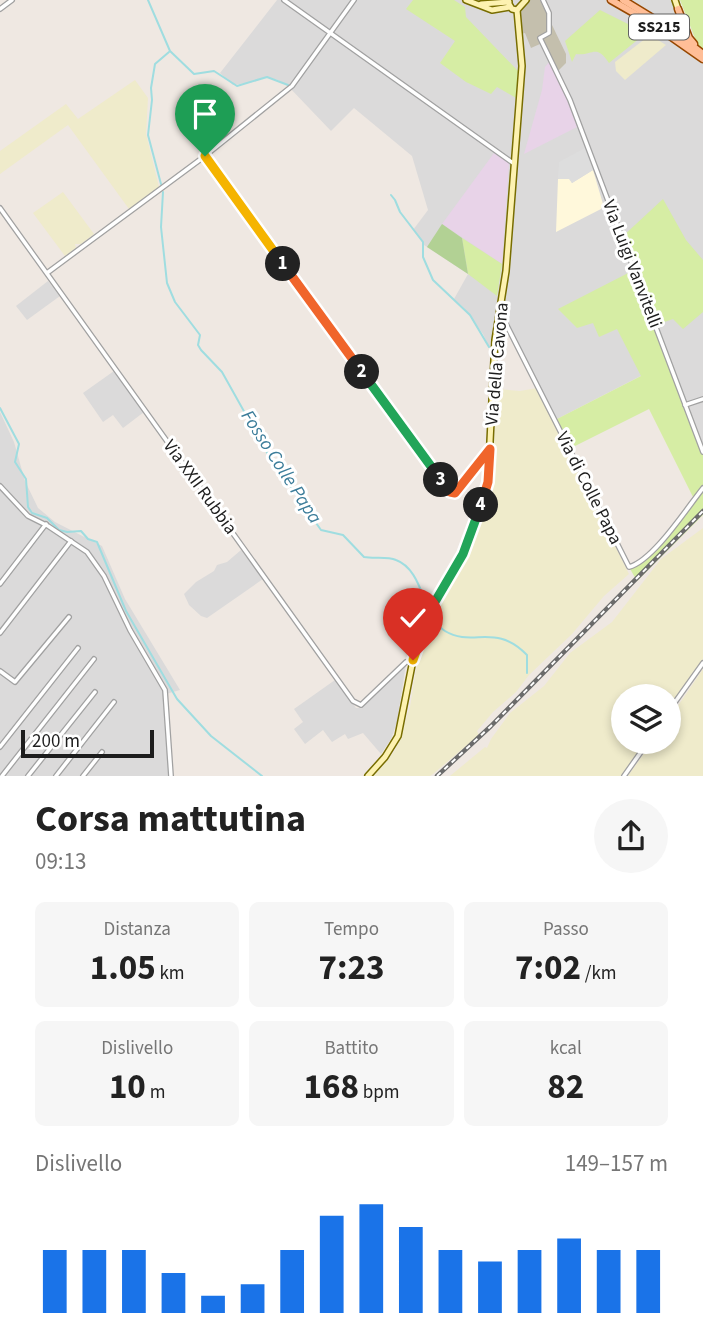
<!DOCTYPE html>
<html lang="it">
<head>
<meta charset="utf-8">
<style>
  body { margin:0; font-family:"Source Sans 3",sans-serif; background:#f6f6f6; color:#222; height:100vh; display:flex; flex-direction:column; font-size:26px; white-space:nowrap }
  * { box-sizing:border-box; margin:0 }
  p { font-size:23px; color:#767676 }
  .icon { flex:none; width:38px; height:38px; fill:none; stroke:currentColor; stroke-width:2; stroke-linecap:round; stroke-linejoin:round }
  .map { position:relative; height:776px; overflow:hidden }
  .panel { display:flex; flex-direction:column; background:#fff; flex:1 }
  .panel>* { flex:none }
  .controls { position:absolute; left:611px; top:684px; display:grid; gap:14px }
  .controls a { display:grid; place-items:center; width:70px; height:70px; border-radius:50%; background:#fff; box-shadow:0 4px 10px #0003; font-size:35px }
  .scale { position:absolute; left:21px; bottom:18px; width:133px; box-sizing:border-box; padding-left:7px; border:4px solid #1d1d1d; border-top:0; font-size:19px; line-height:24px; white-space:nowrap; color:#1d1d1d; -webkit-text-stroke:5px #fff; paint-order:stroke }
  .pin { position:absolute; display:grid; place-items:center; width:60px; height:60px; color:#fff; margin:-72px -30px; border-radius:50% 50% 50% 0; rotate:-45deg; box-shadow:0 0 7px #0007 }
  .pin .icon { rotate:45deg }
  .km { position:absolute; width:35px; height:35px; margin:-18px; border-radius:50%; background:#222; color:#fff; font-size:19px; line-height:35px; text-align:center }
  .round { display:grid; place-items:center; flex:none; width:74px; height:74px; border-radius:37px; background:#f6f6f6 }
  .summary { display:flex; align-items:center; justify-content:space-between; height:119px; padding:0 35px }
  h1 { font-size:38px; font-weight:700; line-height:52px }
  .metrics { display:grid; grid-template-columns:repeat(3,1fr); gap:10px; height:119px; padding:7px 35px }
  .metrics div { display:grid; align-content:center; border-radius:10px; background:#f6f6f6; text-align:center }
  .metrics b { font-size:35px; font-weight:700 }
  .metrics small { font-size:19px; font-weight:400 }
  .metrics p { font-size:19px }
  .chart { height:196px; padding:14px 35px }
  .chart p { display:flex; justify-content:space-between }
  .chart svg { width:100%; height:126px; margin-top:7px; stroke:#1a73e8; stroke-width:6 }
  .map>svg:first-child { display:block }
  .residential { fill:#dbdada }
  .industrial { fill:#e8d3e8 }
  .education { fill:#fff8db }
  .construction { fill:#c4bfad }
  .farmland { fill:#efebcb }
  .grass { fill:#d6eda4 }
  .forest { fill:#b2d194 }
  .parking { fill:#ddd }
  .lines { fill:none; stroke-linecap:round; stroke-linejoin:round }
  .stream { stroke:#9fdde0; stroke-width:2 }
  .street-casing { stroke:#a1a1a1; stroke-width:6 }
  .secondary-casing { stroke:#786d00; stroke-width:8 }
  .primary-casing { stroke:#964700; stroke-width:9 }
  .street { stroke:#fff; stroke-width:3.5 }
  .secondary { stroke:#fdf2b1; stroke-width:5 }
  .primary { stroke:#ffbe97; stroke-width:6 }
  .rail-casing { stroke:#6b6b6b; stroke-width:4.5 }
  .rail { stroke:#fff; stroke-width:2; stroke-dasharray:5; stroke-linecap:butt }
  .split-1-casing { stroke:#fff; stroke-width:14 }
  .split-2-casing { stroke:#fff; stroke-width:14 }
  .split-3-casing { stroke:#fff; stroke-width:14 }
  .split-4-casing { stroke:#fff; stroke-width:14 }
  .split-5-casing { stroke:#fff; stroke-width:14 }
  .split-6-casing { stroke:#fff; stroke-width:14 }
  .split-1 { stroke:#f5b400; stroke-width:9 }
  .split-2 { stroke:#f0652b; stroke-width:9 }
  .split-3 { stroke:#22a559; stroke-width:9 }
  .split-4 { stroke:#f0652b; stroke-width:9 }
  .split-5 { stroke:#22a559; stroke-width:9 }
  .split-6 { stroke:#f5b400; stroke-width:9 }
  .labels { text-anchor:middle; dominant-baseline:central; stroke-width:6; stroke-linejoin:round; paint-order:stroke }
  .shield { fill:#fff; stroke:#616161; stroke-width:2 }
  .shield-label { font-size:16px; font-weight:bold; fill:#1d1d1d }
  .street-label { font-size:18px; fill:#1d1d1d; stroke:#fff }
  .water-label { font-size:19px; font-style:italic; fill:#3c7d9a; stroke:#fff }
</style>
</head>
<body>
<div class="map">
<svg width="703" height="776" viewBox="0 0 703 776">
  <rect width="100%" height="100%" fill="#efe8e2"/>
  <g class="residential">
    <path d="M277 0H679L699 53 703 57V445L668 362 555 420 500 313 495 350 489 347 483 334 464 308 454 299 468 274 424 245 413 230 428 210 412 156 354 108 331 131 288 86 278 80 267 77 253 82 233 85 220 73Z"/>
    <path d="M48 281 60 296 27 320 16 306Z"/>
    <path d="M114 371 144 412 123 428 113 415 103 422 83 393Z"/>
    <path d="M0 412 14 442 25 481 38 508 55 522 102 546 125 599 180 690 166 694 171 776H0Z"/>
    <path d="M241 550 263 579 207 618 201 616 189 605 184 594 196 582 214 571 217 565 227 562Z"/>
    <path d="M406 664 397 722 391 739 381 754 363 733 348 739 345 734 332 742 323 730 305 744 294 729 303 722 294 709 335 680 356 708H361Z"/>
  </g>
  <g class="industrial">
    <path d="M550 61 561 82V88H563L577 127 524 154 542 90 545 67Z"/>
    <path d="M494 153 509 163 502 264 442 224Z"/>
  </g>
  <path class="education" d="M593 170 603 204 601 209 556 232 558 179H570L572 183Z"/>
  <path class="construction" d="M529 0H540L566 54V63L558 71 540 44 531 48 525 33 521 34 520 13Z"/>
  <g class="farmland">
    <path d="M650 35 666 45 625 80 616 71 615 62Z"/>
    <path d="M135 80 148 98 146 134 159 187 129 209 68 125 0 174V151L66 104 78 119Z"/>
    <path d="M63 192 94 234 81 244H75L76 248 65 256 33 213Z"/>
    <path d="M537 388 629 574 604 596 572 634 529 675 516 692 493 712 477 731 479 735 433 774 430 776H373L394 752 397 746 410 707 416 670 434 615 461 566 490 491 498 389 520 391Z"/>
    <path d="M703 528V659L669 709 668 696H623V742H646L622 776H450L485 747 487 748 491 739 510 713 544 686 570 653 612 622 661 559Z"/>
    <path d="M703 669V776H628L652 742H668L669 719Z"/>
  </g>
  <g class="grass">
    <path d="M413 0H454L465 7 466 17 518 71 516 98 497 87 491 94 466 82 440 63 455 41 406 9Z"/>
    <path d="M680 0H703V54L700 51Z"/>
    <path d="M600 10 646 33 609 63C596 43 593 56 576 54L572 62 565 41Z"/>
    <path d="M663 199 686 240 703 260V312L683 329 673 319 656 325 703 452V515L637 581 629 567 650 553 694 499 649 409 569 449 555 420 641 376 617 329 599 337 593 323 577 328 558 309 634 270 622 237Z"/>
    <path d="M462 238 502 264 497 296 468 274Z"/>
  </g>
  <path class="forest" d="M442 224 462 238 468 274 427 247Z"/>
  <path class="parking" d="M585 148 593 170 572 183 569 179H558L559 162Z"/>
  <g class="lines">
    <g class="stream">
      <path d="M148 0 170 51 194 74 214 71 237 86 267 77 288 85"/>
      <path d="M161 184 148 135 152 100 151 88 155 64 169 52"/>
      <path d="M163 192 161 227 167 283 175 302 200 335 198 345 201 350 222 372 269 456 321 530 343 535 364 557C374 559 387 556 396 560 424 570 423 618 445 631 473 648 495 622 527 655V673"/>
      <path d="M391 195 395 200 400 212 423 242V257L433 280 470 315 489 347"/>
      <path d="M0 408 19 444 15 462 26 479 28 507 32 513 47 518 59 530 67 532 81 531 88 539 97 542 126 611 177 699 211 736 262 776"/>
    </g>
    <defs>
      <g id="street">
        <path d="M284 0 513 163"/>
        <path d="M543 0 549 13V33L540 38 570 100 703 452"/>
        <path d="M0 9 12 0"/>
        <path d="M205 156 450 492H456L489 450"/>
        <path d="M0 208 353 701 361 705 406 662 413 660"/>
        <path d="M47 273 205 156 292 86 354 0"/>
        <path d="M501 314 629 567C653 561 687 508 703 488"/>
        <path d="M685 405 703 399"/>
        <path d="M0 486 28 516 48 526 87 552 104 576 130 630 165 690 171 776"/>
        <path d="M0 584 46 524"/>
        <path d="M0 633 71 541"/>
        <path d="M0 671 15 682 69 617"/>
        <path d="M668 712 703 663"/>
        <path d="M0 747 78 648"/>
        <path d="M2 776 94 659"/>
        <path d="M28 776 95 692"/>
        <path d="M56 776 114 702"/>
        <path d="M83 776 102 752"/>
        <path d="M624 776 648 742"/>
      </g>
      <g id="secondary">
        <path d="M466 0 492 10 510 7"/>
        <path d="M675 0 678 9"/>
        <path d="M481 4 509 2"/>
        <path d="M509 4 512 9 517 10 526 0"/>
        <path d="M368 776 385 757 398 736 413 660 429 612 463 554 480 510 488 482 495 340 506 271 522 66 517 10"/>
      </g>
      <g id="primary">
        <path d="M611 0 653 24 703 59"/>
        <path d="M623 0 669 28 703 54"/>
        <path d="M678 9 689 38 694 44"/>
      </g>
    </defs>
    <use href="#street" class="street-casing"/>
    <use href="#secondary" class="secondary-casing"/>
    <use href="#primary" class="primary-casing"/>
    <use href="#street" class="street"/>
    <use href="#secondary" class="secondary"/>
    <use href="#primary" class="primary"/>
    <defs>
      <path id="rail" d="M437 776 491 726 703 511"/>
    </defs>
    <use href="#rail" class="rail-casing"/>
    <use href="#rail" class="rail"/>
  </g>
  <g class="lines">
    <defs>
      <path id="split-1" d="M205 156 283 264"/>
      <path id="split-2" d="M283 264 362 372"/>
      <path id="split-3" d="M362 372 441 480"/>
      <path id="split-4" d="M441 480 450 492 455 493 490 449 488 482 481 505"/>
      <path id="split-5" d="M425 626 429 612 463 554 481 505"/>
      <path id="split-6" d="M413 660 425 626"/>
    </defs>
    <use href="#split-1" class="split-1-casing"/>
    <use href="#split-2" class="split-2-casing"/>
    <use href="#split-3" class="split-3-casing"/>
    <use href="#split-4" class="split-4-casing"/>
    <use href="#split-5" class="split-5-casing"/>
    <use href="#split-6" class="split-6-casing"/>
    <use href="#split-1" class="split-1"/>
    <use href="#split-2" class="split-2"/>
    <use href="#split-3" class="split-3"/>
    <use href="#split-4" class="split-4"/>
    <use href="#split-5" class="split-5"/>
    <use href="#split-6" class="split-6"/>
  </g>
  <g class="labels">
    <rect class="shield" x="629" y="14.5" width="60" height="25" rx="5"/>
    <g class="shield-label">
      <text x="659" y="27">SS215</text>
    </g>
    <g class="street-label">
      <text transform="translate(632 264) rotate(69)">Via Luigi Vanvitelli</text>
      <text transform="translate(497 364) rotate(-85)">Via della Cavona</text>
      <text transform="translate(200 487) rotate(54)">Via XXII Rubbia</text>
      <text transform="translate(589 488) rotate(63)">Via di Colle Papa</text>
    </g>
    <g class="water-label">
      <text transform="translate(281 467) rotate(57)">Fosso Colle Papa</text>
    </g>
  </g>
</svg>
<div class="controls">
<a><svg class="icon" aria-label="layers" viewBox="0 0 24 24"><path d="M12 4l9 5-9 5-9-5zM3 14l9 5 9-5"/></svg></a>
</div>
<div class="scale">200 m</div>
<div class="pin" style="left:205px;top:156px;background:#1e9e55"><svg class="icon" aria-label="arrive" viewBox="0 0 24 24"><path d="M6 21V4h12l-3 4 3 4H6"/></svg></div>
<div class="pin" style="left:413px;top:660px;background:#d93025"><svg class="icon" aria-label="check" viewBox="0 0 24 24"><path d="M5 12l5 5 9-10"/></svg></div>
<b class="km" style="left:283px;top:264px">1</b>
<b class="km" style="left:362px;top:372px">2</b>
<b class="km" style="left:441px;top:480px">3</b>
<b class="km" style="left:481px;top:505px">4</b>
</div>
<section class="panel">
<div class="summary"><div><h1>Corsa mattutina</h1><p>09:13</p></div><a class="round"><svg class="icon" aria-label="share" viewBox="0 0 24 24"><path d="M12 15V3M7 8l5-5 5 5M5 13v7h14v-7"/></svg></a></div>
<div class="metrics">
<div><p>Distanza</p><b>1.05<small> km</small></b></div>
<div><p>Tempo</p><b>7:23</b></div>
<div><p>Passo</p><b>7:02<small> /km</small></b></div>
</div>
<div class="metrics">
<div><p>Dislivello</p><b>10<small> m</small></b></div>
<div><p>Battito</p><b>168<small> bpm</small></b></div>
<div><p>kcal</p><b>82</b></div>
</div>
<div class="chart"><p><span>Dislivello</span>149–157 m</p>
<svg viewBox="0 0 160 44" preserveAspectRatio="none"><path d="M5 44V22M15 44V22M25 44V22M35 44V30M45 44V38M55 44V34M65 44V22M75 44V10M85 44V6M95 44V14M105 44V22M115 44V26M125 44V22M135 44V18M145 44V22M155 44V22"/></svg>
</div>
</section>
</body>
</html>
